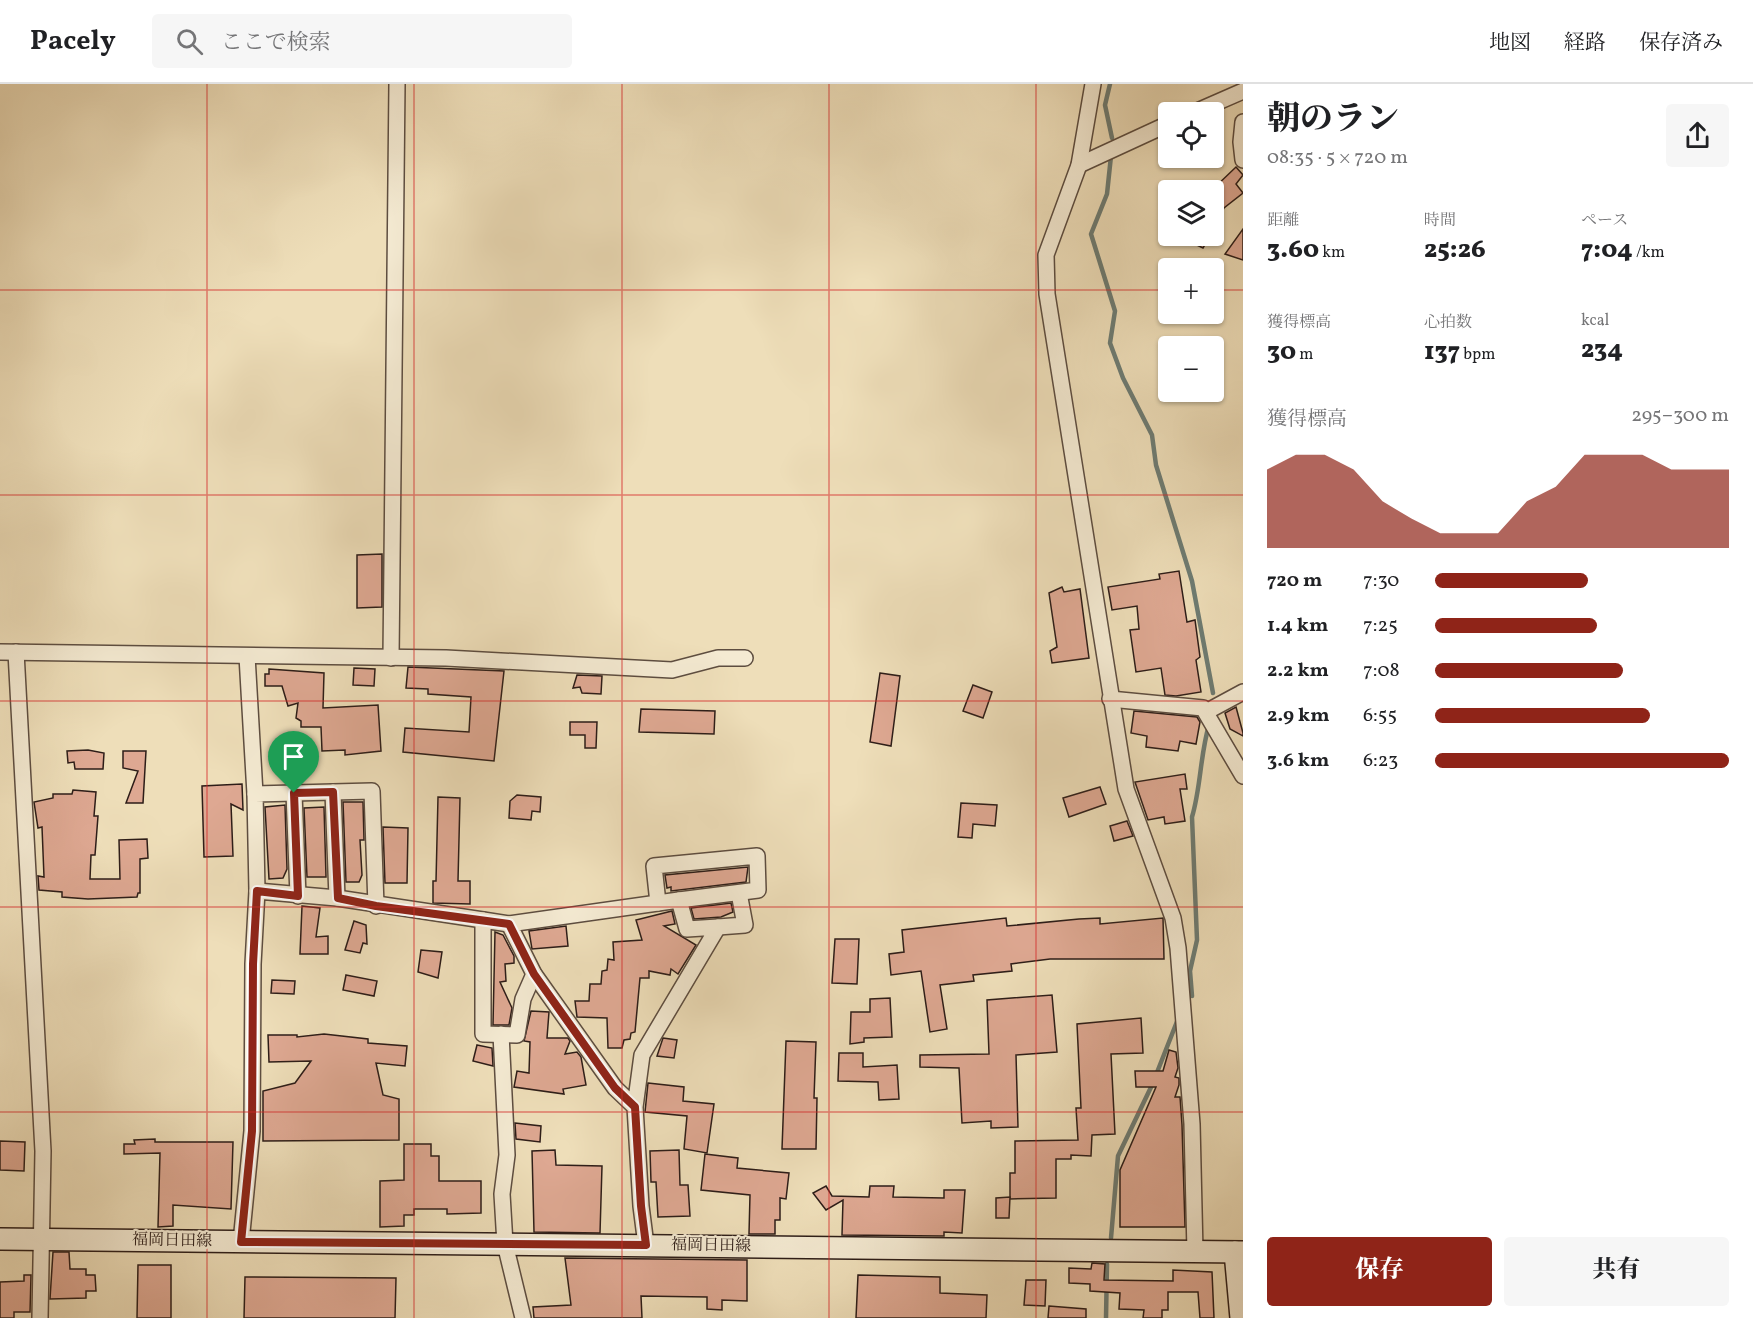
<!DOCTYPE html>
<html lang="ja">
<head>
<meta charset="utf-8">
<style>
  body { margin:0; font-family:Vollkorn,"Noto Serif JP",serif; background:#f6f6f6; color:#202124; height:100vh; display:flex; flex-direction:column; font-size:22px; white-space:nowrap }
  * { box-sizing:border-box; margin:0 }
  p { font-size:20px; color:#757577 }
  .icon { flex:none; width:33px; height:33px; fill:none; stroke:currentColor; stroke-width:2; stroke-linecap:round; stroke-linejoin:round }
  .map { position:relative; flex:1; overflow:hidden }
  .side { display:flex; flex-direction:column; background:#fff; width:510px }
  .side>* { flex:none }
  .tools { position:absolute; left:1158px; top:18px; display:grid; gap:12px }
  .tools a { display:grid; place-items:center; width:66px; height:66px; border-radius:6px; background:#fff; box-shadow:0 2px 4px #0004; font-size:30px }
  .pin { position:absolute; display:grid; place-items:center; width:51px; height:51px; color:#fff; margin:-62px -26px; border-radius:50% 50% 50% 0; rotate:-45deg; box-shadow:0 0 6px #0007 }
  .pin .icon { rotate:45deg }
  .round { display:grid; place-items:center; flex:none; width:63px; height:63px; border-radius:6px; background:#f6f6f6 }
  .summary { display:flex; align-items:center; justify-content:space-between; height:102px; padding:0 24px }
  h1 { font-size:33px; font-weight:800; line-height:45px }
  .metrics { display:grid; grid-template-columns:repeat(3,1fr); gap:9px; height:102px; padding:6px 24px }
  .metrics div { display:grid; align-content:center }
  .metrics b { font-size:26px; font-weight:800 }
  .metrics small { font-size:16px; font-weight:400 }
  .metrics p { font-size:16px }
  .chart { height:168px; padding:12px 24px }
  .chart p { display:flex; justify-content:space-between }
  .chart svg { width:100%; height:108px; margin-top:6px; fill:#8f2418; opacity:.7 }
  .action { display:flex; gap:12px; margin-top:auto; padding:12px 24px }
  .action a { flex:1; height:69px; border-radius:6px; background:#8f2418; color:#fff; font-size:24px; font-weight:800; line-height:69px; text-align:center }
  .action a+a { background:#f6f6f6; color:#202124 }
  ul { padding:0 24px; list-style:none; font-size:20px }
  li { display:grid; grid-template-columns:96px 72px 1fr; align-items:center; height:45px }
  li i { height:15px; border-radius:8px; background:#8f2418 }
  header { display:flex; align-items:center; gap:36px; box-sizing:border-box; height:84px; padding:0 30px; background:#fff; border-bottom:2px solid #e0e0e0 }
  header strong { font-size:28px }
  nav { display:flex; gap:33px; margin-inline-start:auto; font-size:21px }
  .search { width:420px; height:54px; background:#f6f6f6; display:flex; align-items:center; gap:15px; box-sizing:border-box; padding:0 21px; border-radius:6px; color:#757577; font-size:22px }
  main { display:flex; flex:1; min-height:0 }
  .map>svg:first-child { display:block }
  .lines { fill:none; stroke-linecap:round; stroke-linejoin:round }
  .stream { stroke:#6e7c73; stroke-width:4.5 }
  .building { fill:#dea892; stroke:#2d1d18; stroke-width:1.5 }
  .minor-casing { stroke:#5d4d40; stroke-width:18 }
  .secondary-casing { stroke:#2d1d18; stroke-width:24 }
  .minor { stroke:#f4ead2; stroke-width:15 }
  .secondary { stroke:#f4ead2; stroke-width:21 }
  .route-casing { stroke:#fff; stroke-width:12 }
  .route { stroke:#8f2418; stroke-width:8 }
  .grid { fill:none; stroke:#d62828; stroke-width:1.5; stroke-opacity:0.55 }
  .labels { text-anchor:middle; dominant-baseline:central; stroke-width:4.5; stroke-linejoin:round; paint-order:stroke }
  .street-label { font-size:16px; fill:#2d1d18; stroke:#f4ead2 }
</style>
</head>
<body>
<header>
<strong>Pacely</strong>
<div class="search"><svg class="icon" aria-label="search" viewBox="0 0 24 24"><circle cx="10" cy="10" r="6"/><path d="M15 15l6 6"/></svg>ここで検索</div>
<nav><a>地図</a><a>経路</a><a>保存済み</a></nav>
</header>
<main>
<div class="map">
<svg width="1243" height="1234" viewBox="0 0 1243 1234">
  <rect width="100%" height="100%" fill="#eedeb9"/>
  <filter id="stains"><feTurbulence type="fractalNoise" baseFrequency=".00333" numOctaves="4"/><feColorMatrix values="0 0 0 0 .2 0 0 0 0 .09 0 0 0 0 .02 0 0 0 .5 -.17"/></filter>
  <radialGradient id="worn" r=".72"><stop offset=".6" stop-color="#630" stop-opacity="0"/><stop offset="1" stop-color="#630" stop-opacity=".3"/></radialGradient>
  <g class="lines">
    <g class="stream">
      <path d="M1110 0 1105 21 1112 54"/>
      <path d="M1111 72 1107 110 1091 150 1115 227 1110 259 1123 294 1152 351 1156 381 1192 497 1213 609"/>
      <path d="M1192 912 1190 887 1197 856 1192 733C1201 703 1200 671 1209 641"/>
      <path d="M1156 991 1178 935"/>
      <path d="M1111 1154 1118 1072 1153 999"/>
      <path d="M1106 1234 1107 1180"/>
    </g>
  </g>
  <g class="building">
    <path d="M1236 83 1243 91 1236 100 1243 109 1224 124 1214 145V104Z"/>
    <path d="M1243 145V176L1225 170Z"/>
    <path d="M1178 152H1210L1203 164Z"/>
    <path d="M382 470V523L357 524V471Z"/>
    <path d="M1179 487 1187 538 1195 536 1200 573 1196 576 1201 608 1176 612 1165 611 1161 584 1136 588 1130 546 1139 545 1137 522 1112 526 1108 503 1160 495 1159 490Z"/>
    <path d="M1062 503 1064 508 1080 505 1089 574 1052 579 1050 567 1057 563 1049 509Z"/>
    <path d="M408 583 504 587 494 677 403 668 405 644 469 648 471 613 428 610V605L406 604Z"/>
    <path d="M354 584 375 585 374 602 353 601Z"/>
    <path d="M269 585 324 589 323 624 378 621 381 667 345 671V666L322 667 321 643H301V637L296 634 298 619 288 622 282 602H265V590H269Z"/>
    <path d="M880 589 900 592 891 662 870 658Z"/>
    <path d="M577 591 602 592 601 610 582 609 580 603 573 604Z"/>
    <path d="M973 601 992 608 983 634 963 627Z"/>
    <path d="M1236 623 1243 649V652L1230 645 1225 629Z"/>
    <path d="M641 625 715 627 714 650 639 648Z"/>
    <path d="M1134 627 1197 633 1200 638 1196 660 1180 657 1178 667 1146 663 1147 652 1131 649Z"/>
    <path d="M570 638H597L596 664H585V651H570Z"/>
    <path d="M88 666 104 669 103 685H75L74 678 68 679 67 667Z"/>
    <path d="M123 667H146L143 719H126L138 687 123 684Z"/>
    <path d="M1185 690 1187 705H1180L1185 737 1165 740 1164 733 1148 736 1135 698Z"/>
    <path d="M242 700 243 726 231 720 233 772 204 773 202 702Z"/>
    <path d="M1100 703 1106 720 1069 733 1063 714Z"/>
    <path d="M73 706 96 708 94 732H98L95 771H91L90 795H120L119 756 147 755 148 774 140 775V809H138L137 813 88 815 62 813V808L39 806 38 792 44 793 42 743 38 744 34 718 53 714V710H72Z"/>
    <path d="M517 711 541 713 540 728 532 727 531 736 509 734 510 717Z"/>
    <path d="M438 713 460 714 458 797H470V820L433 819V797H436Z"/>
    <path d="M343 718H363L364 756H360L362 791 359 798H346Z"/>
    <path d="M961 719 997 721 995 742 973 740 972 754 958 753Z"/>
    <path d="M285 721 287 785 283 794 269 795 265 723Z"/>
    <path d="M324 723 326 793H307L304 724Z"/>
    <path d="M1127 737 1133 752 1114 757 1110 742Z"/>
    <path d="M383 743 408 744 407 799H385Z"/>
    <path d="M748 783 746 798 671 807V803L667 804 665 791Z"/>
    <path d="M731 819 733 828 721 833 694 835 691 824Z"/>
    <path d="M302 822 320 824 316 853 328 852V870H300Z"/>
    <path d="M672 827 675 840 664 842 696 861 678 890 671 885 670 891 649 887V894H640L635 948 631 949 630 955 624 956 622 964H608L607 934 577 933 575 917H589L590 900H601L602 887 607 886 608 875 614 876 613 858 642 856 636 836Z"/>
    <path d="M1006 834 1007 842 1079 835 1100 834V840L1163 834 1164 875H1050L1011 880 1012 887 973 891 974 897 940 901 947 945 930 948 921 887 891 891 889 870 904 868 902 846Z"/>
    <path d="M354 837 366 841 367 860 363 859 360 869 345 866Z"/>
    <path d="M566 842 568 862 532 865 529 847Z"/>
    <path d="M495 848 503 851 514 872V879L505 880 506 897 500 898 512 924 509 941H493Z"/>
    <path d="M835 855H859L857 900 832 899Z"/>
    <path d="M421 866 442 868 438 894 418 888Z"/>
    <path d="M346 891 377 897 374 912 343 906Z"/>
    <path d="M272 896 295 897 294 910 271 909Z"/>
    <path d="M1052 911 1057 968 1016 971 1018 1043 991 1044V1037L962 1039 959 984 920 983V971L989 970 987 916Z"/>
    <path d="M890 914 892 953 864 954V958L850 960 851 928H870V915Z"/>
    <path d="M531 927 549 928 547 954H568L570 957 565 970 577 968 581 973 586 1001 563 1005 564 1010 514 1003 517 987 529 989 530 958 524 957Z"/>
    <path d="M1141 934 1143 969 1111 970 1115 1050 1092 1051 1091 1072 1071 1071V1075H1056V1114L1010 1115V1089H1015V1057L1078 1056 1076 1024H1081L1077 940Z"/>
    <path d="M324 950 368 955V959L407 962 405 982 376 979 383 1011 399 1015V1056L263 1057V1007L295 999 311 977 269 978 268 951H297V953Z"/>
    <path d="M663 954 677 956 674 974 657 972Z"/>
    <path d="M786 957 816 958 814 1014H817L816 1065H782Z"/>
    <path d="M477 961 492 964 493 982 473 977Z"/>
    <path d="M1169 966 1176 968 1178 984 1175 993 1179 994V1001L1175 1013H1180L1182 1041 1185 1143H1120V1086L1156 1003H1136L1135 987H1163Z"/>
    <path d="M839 969H863V983L897 981 899 1015 879 1016 878 998 838 997Z"/>
    <path d="M648 999 684 1003 683 1017 714 1020 707 1069 684 1065 687 1032 645 1028Z"/>
    <path d="M515 1039 541 1042 540 1058 516 1055Z"/>
    <path d="M155 1055V1058H233L231 1125 173 1121V1142L158 1143 160 1069 124 1070V1060H135L134 1056Z"/>
    <path d="M0 1057 25 1058 24 1087 0 1086Z"/>
    <path d="M404 1060H431V1072H439V1097H481V1129L447 1130V1125H414V1131H404V1142L380 1143V1097L404 1096Z"/>
    <path d="M555 1066 556 1081 602 1082 600 1149 534 1148 532 1067Z"/>
    <path d="M679 1066 680 1101H688L690 1132 658 1133 656 1098H651L650 1067Z"/>
    <path d="M705 1070 738 1074 737 1084 789 1089 786 1115 780 1114V1136H775V1150H749L750 1111 701 1106Z"/>
    <path d="M826 1102 832 1112 869 1113 870 1102H894L893 1113 944 1114V1106H965L962 1149 944 1148V1152L842 1151 843 1116 826 1126 813 1109Z"/>
    <path d="M1010 1113 1009 1134H996V1114Z"/>
    <path d="M53 1168H69L70 1185H86V1191H95L96 1207H86V1214L50 1215Z"/>
    <path d="M565 1174 747 1176V1217L722 1216V1226L707 1225V1213L641 1212 642 1234H534L533 1223 571 1221Z"/>
    <path d="M1092 1179 1105 1180 1104 1196 1173 1197V1186L1212 1188 1214 1234H1200L1198 1208H1168V1226H1162V1234H1143L1144 1226 1119 1225 1120 1209 1090 1207V1200L1069 1199V1184L1091 1185Z"/>
    <path d="M138 1181H171V1234H137Z"/>
    <path d="M24 1191H31L30 1228H14V1234H0V1198L24 1197Z"/>
    <path d="M858 1191 940 1193V1209L987 1211 986 1234H856Z"/>
    <path d="M245 1193 396 1194 395 1234H244Z"/>
    <path d="M1026 1196H1046L1045 1222 1024 1221Z"/>
    <path d="M1049 1222 1086 1225V1234H1048Z"/>
  </g>
  <g class="lines">
    <defs>
      <g id="minor">
        <path d="M1093 0 1079 81 1046 171 1047 210 1126 705 1173 834 1178 864 1192 1040 1195 1168"/>
        <path d="M1195 28 1243 7"/>
        <path d="M1243 38 1241 58 1243 76"/>
        <path d="M1079 81 1168 40"/>
        <path d="M0 568 446 574 672 586 718 574H745"/>
        <path d="M16 568 43 1067 40 1234"/>
        <path d="M247 572 255 710"/>
        <path d="M391 574 397 0"/>
        <path d="M1110 615 1203 624 1243 692"/>
        <path d="M1206 628 1243 608"/>
        <path d="M333 708 337 814"/>
        <path d="M294 709 298 812"/>
        <path d="M257 807 255 710 372 707 376 822"/>
        <path d="M658 819 654 782 757 772 758 806 679 816"/>
        <path d="M509 840 483 836V950L517 951 523 915 534 890"/>
        <path d="M718 843 745 841 739 809"/>
        <path d="M501 950 507 1071 502 1110 505 1160 523 1234"/>
        <path d="M635 1023 642 971 718 843 687 845 679 816 509 840 534 890 615 1004 635 1023 641 1122 646 1161"/>
        <path d="M241 1158 252 1047 253 880 257 807 337 814 483 836"/>
      </g>
      <g id="secondary">
        <path d="M0 1155 1243 1168"/>
        <path d="M1235 1168 1241 1234"/>
      </g>
    </defs>
    <use href="#minor" class="minor-casing"/>
    <use href="#secondary" class="secondary-casing"/>
    <use href="#minor" class="minor"/>
    <use href="#secondary" class="secondary"/>
  </g>
  <g class="lines">
    <defs>
      <path id="route" d="M333 708 338 814 376 822 509 840 534 890 615 1004 635 1023 641 1122 646 1161 241 1158 252 1047 253 880 257 807 298 812 294 709Z"/>
    </defs>
    <use href="#route" class="route-casing"/>
    <use href="#route" class="route"/>
  </g>
  <path class="grid" d="M207 0V1234M414 0V1234M622 0V1234M829 0V1234M1036 0V1234M0 206H1168M1214 206H1243M0 411H1243M0 617H1243M0 823H1243M0 1028H1243"/>
  <g class="labels">
    <g class="street-label">
      <text transform="translate(172 1157) rotate(1)">福岡日田線</text>
      <text transform="translate(711 1162) rotate(1)">福岡日田線</text>
    </g>
  </g>
  <rect width="100%" height="100%" filter="url(#stains)"/>
  <rect width="100%" height="100%" fill="url(#worn)"/>
</svg>
<div class="tools">
<a><svg class="icon" aria-label="locate" viewBox="0 0 24 24"><circle cx="12" cy="12" r="6"/><path d="M12 2v4M12 18v4M2 12h4M18 12h4"/></svg></a>
<a><svg class="icon" aria-label="layers" viewBox="0 0 24 24"><path d="M12 4l9 5-9 5-9-5zM3 14l9 5 9-5"/></svg></a>
<a>+</a>
<a>−</a>
</div>
<div class="pin" style="left:294px;top:709px;background:#1e9e55"><svg class="icon" aria-label="arrive" viewBox="0 0 24 24"><path d="M6 21V4h12l-3 4 3 4H6"/></svg></div>
</div>
<section class="side">
<div class="summary"><div><h1>朝のラン</h1><p>08:35 · 5 × 720 m</p></div><a class="round"><svg class="icon" aria-label="share" viewBox="0 0 24 24"><path d="M12 15V3M7 8l5-5 5 5M5 13v7h14v-7"/></svg></a></div>
<div class="metrics">
<div><p>距離</p><b>3.60<small> km</small></b></div>
<div><p>時間</p><b>25:26</b></div>
<div><p>ペース</p><b>7:04<small> /km</small></b></div>
</div>
<div class="metrics">
<div><p>獲得標高</p><b>30<small> m</small></b></div>
<div><p>心拍数</p><b>137<small> bpm</small></b></div>
<div><p>kcal</p><b>234</b></div>
</div>
<div class="chart"><p><span>獲得標高</span>295–300 m</p>
<svg viewBox="0 0 160 44" preserveAspectRatio="none"><path d="M0 44V12L10 6L20 6L30 12L40 25L50 32L60 38L70 38L80 38L90 25L100 19L110 6L120 6L130 6L140 12L150 12L160 12V44z"/></svg>
</div>
<ul>
<li><b>720 m</b>7:30<i style="width:52%"></i></li>
<li><b>1.4 km</b>7:25<i style="width:55%"></i></li>
<li><b>2.2 km</b>7:08<i style="width:64%"></i></li>
<li><b>2.9 km</b>6:55<i style="width:73%"></i></li>
<li><b>3.6 km</b>6:23<i style="width:100%"></i></li>
</ul>
<div class="action"><a>保存</a><a>共有</a></div>
</section>
</main>
</body>
</html>
